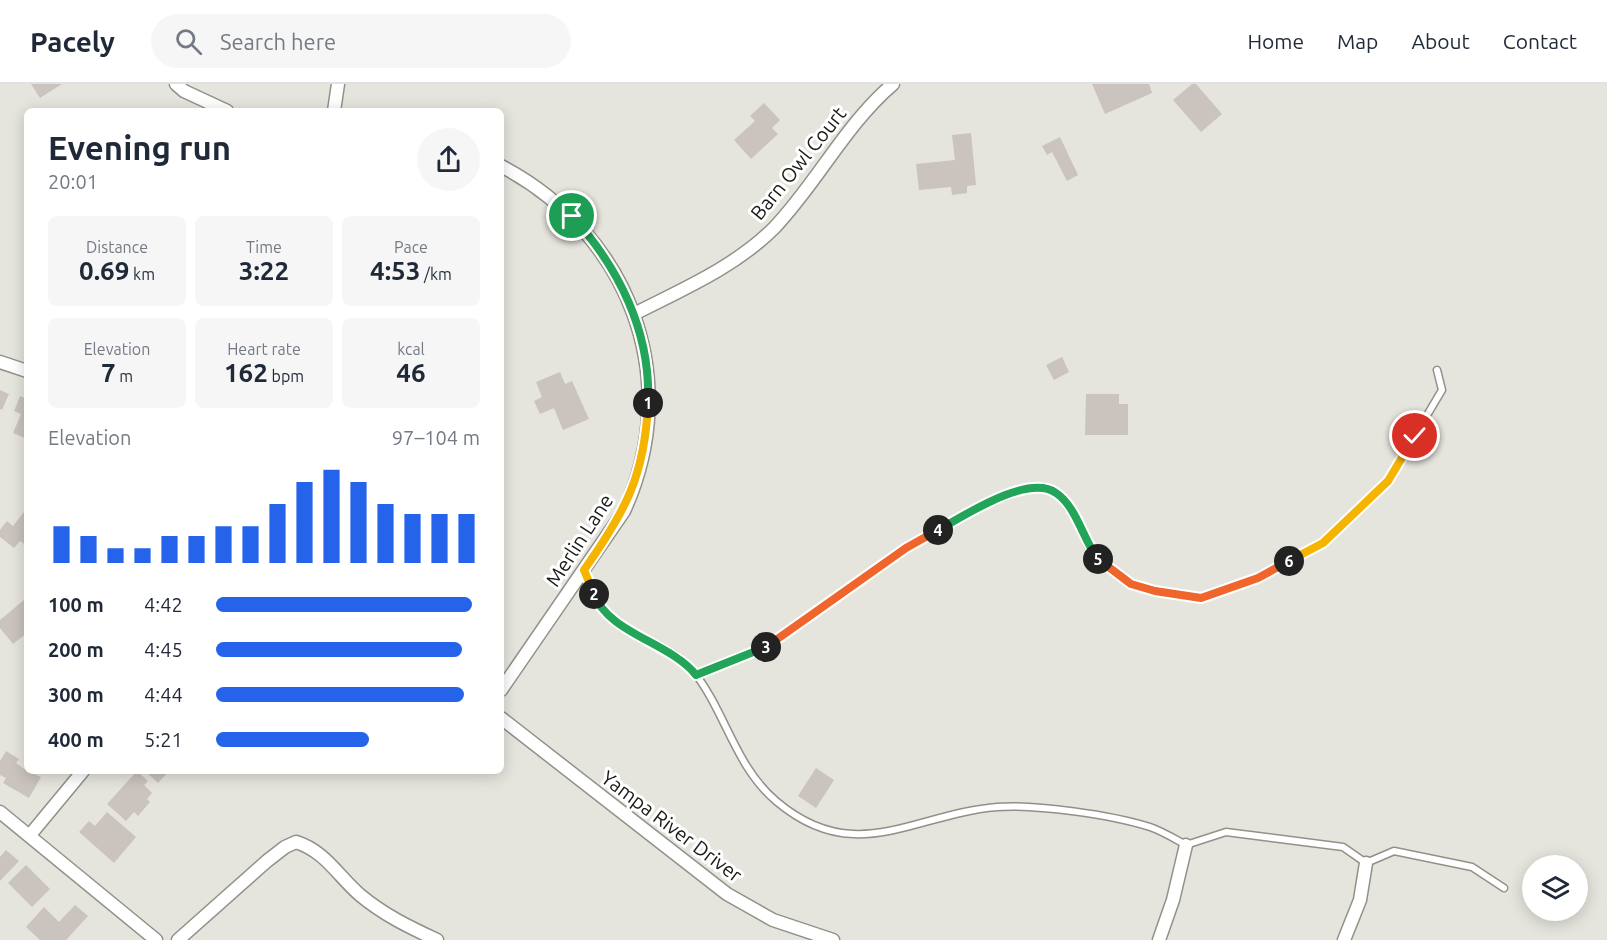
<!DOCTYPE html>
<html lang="en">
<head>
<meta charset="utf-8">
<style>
  body { margin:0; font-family:Ubuntu,sans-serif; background:#f6f6f7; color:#1f2937; height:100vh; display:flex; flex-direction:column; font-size:22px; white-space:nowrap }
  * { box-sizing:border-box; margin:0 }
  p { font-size:20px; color:#747a83 }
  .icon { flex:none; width:33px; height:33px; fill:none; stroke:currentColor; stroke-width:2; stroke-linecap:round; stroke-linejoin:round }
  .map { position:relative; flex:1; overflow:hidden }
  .drawer { position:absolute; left:24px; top:24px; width:480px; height:666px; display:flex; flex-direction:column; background:#fff; border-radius:9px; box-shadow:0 3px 15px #0003 }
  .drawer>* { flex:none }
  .buttons { position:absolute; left:1522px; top:771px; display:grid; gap:12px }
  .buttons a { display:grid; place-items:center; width:66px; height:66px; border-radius:50%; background:#fff; box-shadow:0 3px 15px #0003; font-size:30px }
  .pin { position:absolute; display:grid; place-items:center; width:51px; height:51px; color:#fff; margin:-26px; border:3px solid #fff; border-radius:50%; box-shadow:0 2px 6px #0007 }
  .km { position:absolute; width:30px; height:30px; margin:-15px; border-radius:50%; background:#222; color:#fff; font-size:16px; line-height:30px; text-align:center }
  .round { display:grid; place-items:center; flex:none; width:63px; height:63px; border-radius:32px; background:#f6f6f7 }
  .headline { display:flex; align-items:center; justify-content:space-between; height:102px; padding:0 24px }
  h1 { font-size:33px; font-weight:700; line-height:45px }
  .stats { display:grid; grid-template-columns:repeat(3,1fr); gap:9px; height:102px; padding:6px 24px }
  .stats div { display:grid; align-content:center; border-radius:9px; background:#f6f6f7; text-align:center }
  .stats b { font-size:26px; font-weight:700 }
  .stats small { font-size:16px; font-weight:400 }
  .stats p { font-size:16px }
  .chart { height:168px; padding:12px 24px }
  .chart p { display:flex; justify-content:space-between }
  .chart svg { width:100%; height:108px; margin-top:6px; stroke:#2563eb; stroke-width:6 }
  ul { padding:0 24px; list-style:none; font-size:20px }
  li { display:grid; grid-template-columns:96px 72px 1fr; align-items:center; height:45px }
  li i { height:15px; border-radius:8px; background:#2563eb }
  header { display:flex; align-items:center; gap:36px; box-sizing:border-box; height:84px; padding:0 30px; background:#fff; border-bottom:2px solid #e0e1e3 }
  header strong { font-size:28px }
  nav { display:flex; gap:33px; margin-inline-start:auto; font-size:21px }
  .search { width:420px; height:54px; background:#f6f6f7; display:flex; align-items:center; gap:15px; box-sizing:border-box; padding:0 21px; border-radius:33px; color:#747a83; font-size:22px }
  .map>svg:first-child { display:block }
  .building { fill:#cac3be }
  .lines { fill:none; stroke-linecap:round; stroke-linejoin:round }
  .lane-casing { stroke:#929089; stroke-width:9 }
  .street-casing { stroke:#929089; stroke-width:15 }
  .lane { stroke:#fff; stroke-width:6 }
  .street { stroke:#fff; stroke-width:12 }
  .split-1-casing { stroke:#fff; stroke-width:12 }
  .split-2-casing { stroke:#fff; stroke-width:12 }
  .split-3-casing { stroke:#fff; stroke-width:12 }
  .split-4-casing { stroke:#fff; stroke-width:12 }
  .split-5-casing { stroke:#fff; stroke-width:12 }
  .split-6-casing { stroke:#fff; stroke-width:12 }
  .split-7-casing { stroke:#fff; stroke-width:12 }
  .split-1 { stroke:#22a559; stroke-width:8 }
  .split-2 { stroke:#f5b400; stroke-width:8 }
  .split-3 { stroke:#22a559; stroke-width:8 }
  .split-4 { stroke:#f0652b; stroke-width:8 }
  .split-5 { stroke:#22a559; stroke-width:8 }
  .split-6 { stroke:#f0652b; stroke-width:8 }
  .split-7 { stroke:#f5b400; stroke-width:8 }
  .labels { text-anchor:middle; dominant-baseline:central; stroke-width:6; stroke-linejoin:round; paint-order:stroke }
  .street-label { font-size:20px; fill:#1b1a17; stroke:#fff }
</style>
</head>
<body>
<header>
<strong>Pacely</strong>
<div class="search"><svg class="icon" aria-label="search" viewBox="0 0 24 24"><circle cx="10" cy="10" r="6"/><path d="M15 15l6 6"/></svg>Search here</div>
<nav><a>Home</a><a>Map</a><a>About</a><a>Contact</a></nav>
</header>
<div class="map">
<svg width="1607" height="856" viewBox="0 0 1607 856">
  <rect width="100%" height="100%" fill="#e6e5dd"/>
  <g class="building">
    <path d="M31 0H62L40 14Z"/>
    <path d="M1092 0H1149L1152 9 1105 30Z"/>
    <path d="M1192 0H1196L1222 30 1201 48 1173 16Z"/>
    <path d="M764 19 780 36 772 44 778 50 751 75 734 56 755 37 750 32Z"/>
    <path d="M971 49 976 101 967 102V109L952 111 951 103 919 106 916 80 955 76 952 51Z"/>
    <path d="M1060 53 1078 91 1067 97 1052 68 1047 71 1042 62Z"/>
    <path d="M1062 273 1069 288 1054 296 1046 281Z"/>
    <path d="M560 288 565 300 572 297 589 335 563 346 554 324 540 330 534 317 542 313 536 298Z"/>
    <path d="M0 306 9 310 2 326 0 325Z"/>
    <path d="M1086 310H1119V320H1128V351H1085Z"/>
    <path d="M20 312 27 315V355L13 349 21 330 14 327Z"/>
    <path d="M27 424V462L20 457 14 464 0 453V446L7 437 13 442Z"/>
    <path d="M27 476V500H25L24 477Z"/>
    <path d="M24 516 27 520V549L13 560 0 544V536Z"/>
    <path d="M6 667 19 675 16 679 27 687 41 693 29 714 3 699 6 694 0 691V677Z"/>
    <path d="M816 684 834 696 816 724 798 712Z"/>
    <path d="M137 687 148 697 144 701 152 709 147 715 150 718 138 732 134 728 126 737 107 720Z"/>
    <path d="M145 687H169L158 699Z"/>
    <path d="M107 728 136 753 114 779 79 748 89 737 95 742Z"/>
    <path d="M6 766 19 777 0 797V773Z"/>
    <path d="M26 781 50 805 32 823 8 799Z"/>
    <path d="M75 821 88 832 66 856H40L26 843 44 823 59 838Z"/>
  </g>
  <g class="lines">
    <defs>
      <g id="lane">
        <path d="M585 487C588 497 591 512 598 520 621 552 670 557 694 588 726 629 735 682 776 717 855 784 913 730 997 723 1036 720 1112 731 1150 743 1162 747 1175 755 1186 761L1226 748 1343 763 1366 779 1394 767 1472 783 1504 804"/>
        <path d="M696 591 769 562 906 464 989 418 1029 404 1043 403 1057 409 1074 431 1088 462 1103 481 1131 500 1155 507 1201 514 1259 493 1323 459 1388 397 1442 306 1437 286"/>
      </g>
      <g id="street">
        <path d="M176 0 184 7 227 27"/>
        <path d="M334 27 338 0"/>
        <path d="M501 82C629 149 685 294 624 427L501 606"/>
        <path d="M634 230C683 205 735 183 774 144 817 99 845 41 893 0"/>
        <path d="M0 278 27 287"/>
        <path d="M501 634 727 810 773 836 833 856"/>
        <path d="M0 728 156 856"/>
        <path d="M30 751 83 687"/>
        <path d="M178 856 267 777 285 763 296 758C325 767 338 792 360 811 384 831 409 843 437 856"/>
        <path d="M1159 856 1173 816 1186 761"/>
        <path d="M1344 856 1360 816 1366 779"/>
      </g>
    </defs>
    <use href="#lane" class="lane-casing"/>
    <use href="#street" class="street-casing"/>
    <use href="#lane" class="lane"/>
    <use href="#street" class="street"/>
  </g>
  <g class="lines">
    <defs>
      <path id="split-1" d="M572 132C619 184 651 248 648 319"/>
      <path id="split-2" d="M594 510 584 486C625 428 645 392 648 319"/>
      <path id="split-3" d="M594 510C608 549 671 559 696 591L766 563"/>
      <path id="split-4" d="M766 563 906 464 938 446"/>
      <path id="split-5" d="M938 446C964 432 1028 389 1056 409 1077 423 1083 456 1098 475"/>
      <path id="split-6" d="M1098 475 1131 500 1155 507 1201 514 1258 494 1289 477"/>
      <path id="split-7" d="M1289 477 1323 459 1388 397 1415 352"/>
    </defs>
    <use href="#split-1" class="split-1-casing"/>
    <use href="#split-2" class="split-2-casing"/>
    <use href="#split-3" class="split-3-casing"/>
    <use href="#split-4" class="split-4-casing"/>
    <use href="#split-5" class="split-5-casing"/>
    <use href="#split-6" class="split-6-casing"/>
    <use href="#split-7" class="split-7-casing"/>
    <use href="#split-1" class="split-1"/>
    <use href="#split-2" class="split-2"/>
    <use href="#split-3" class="split-3"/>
    <use href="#split-4" class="split-4"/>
    <use href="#split-5" class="split-5"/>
    <use href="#split-6" class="split-6"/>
    <use href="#split-7" class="split-7"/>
  </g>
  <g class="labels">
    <g class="street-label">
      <text transform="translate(798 79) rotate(-51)">Barn Owl Court</text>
      <text transform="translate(579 456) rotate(-57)">Merlin Lane</text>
      <text transform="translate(672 742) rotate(37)">Yampa River Driver</text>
    </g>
  </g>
</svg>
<div class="buttons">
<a><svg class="icon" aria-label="layers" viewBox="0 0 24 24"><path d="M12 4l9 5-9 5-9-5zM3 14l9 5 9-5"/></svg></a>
</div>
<div class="pin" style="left:572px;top:132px;background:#1e9e55"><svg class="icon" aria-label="arrive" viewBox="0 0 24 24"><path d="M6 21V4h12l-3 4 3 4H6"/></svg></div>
<div class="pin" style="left:1415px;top:352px;background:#d93025"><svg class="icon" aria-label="check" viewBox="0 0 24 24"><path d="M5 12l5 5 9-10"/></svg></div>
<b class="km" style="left:648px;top:319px">1</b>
<b class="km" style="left:594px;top:510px">2</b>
<b class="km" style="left:766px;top:563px">3</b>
<b class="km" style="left:938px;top:446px">4</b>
<b class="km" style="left:1098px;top:475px">5</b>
<b class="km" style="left:1289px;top:477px">6</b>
<section class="drawer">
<div class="headline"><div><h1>Evening run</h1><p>20:01</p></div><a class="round"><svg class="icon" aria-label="share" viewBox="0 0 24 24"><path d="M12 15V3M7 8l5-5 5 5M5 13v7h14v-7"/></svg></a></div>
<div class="stats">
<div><p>Distance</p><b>0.69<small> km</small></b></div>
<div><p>Time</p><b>3:22</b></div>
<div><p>Pace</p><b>4:53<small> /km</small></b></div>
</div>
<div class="stats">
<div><p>Elevation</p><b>7<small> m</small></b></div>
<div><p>Heart rate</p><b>162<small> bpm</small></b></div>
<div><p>kcal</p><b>46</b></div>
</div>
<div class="chart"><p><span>Elevation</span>97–104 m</p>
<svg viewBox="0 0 160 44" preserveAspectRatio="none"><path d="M5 44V29M15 44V33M25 44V38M35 44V38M45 44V33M55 44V33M65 44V29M75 44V29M85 44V20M95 44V11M105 44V6M115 44V11M125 44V20M135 44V24M145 44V24M155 44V24"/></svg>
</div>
<ul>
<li><b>100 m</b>4:42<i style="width:97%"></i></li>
<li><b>200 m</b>4:45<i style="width:93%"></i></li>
<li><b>300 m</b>4:44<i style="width:94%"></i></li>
<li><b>400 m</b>5:21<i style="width:58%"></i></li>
</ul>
</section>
</div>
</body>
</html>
